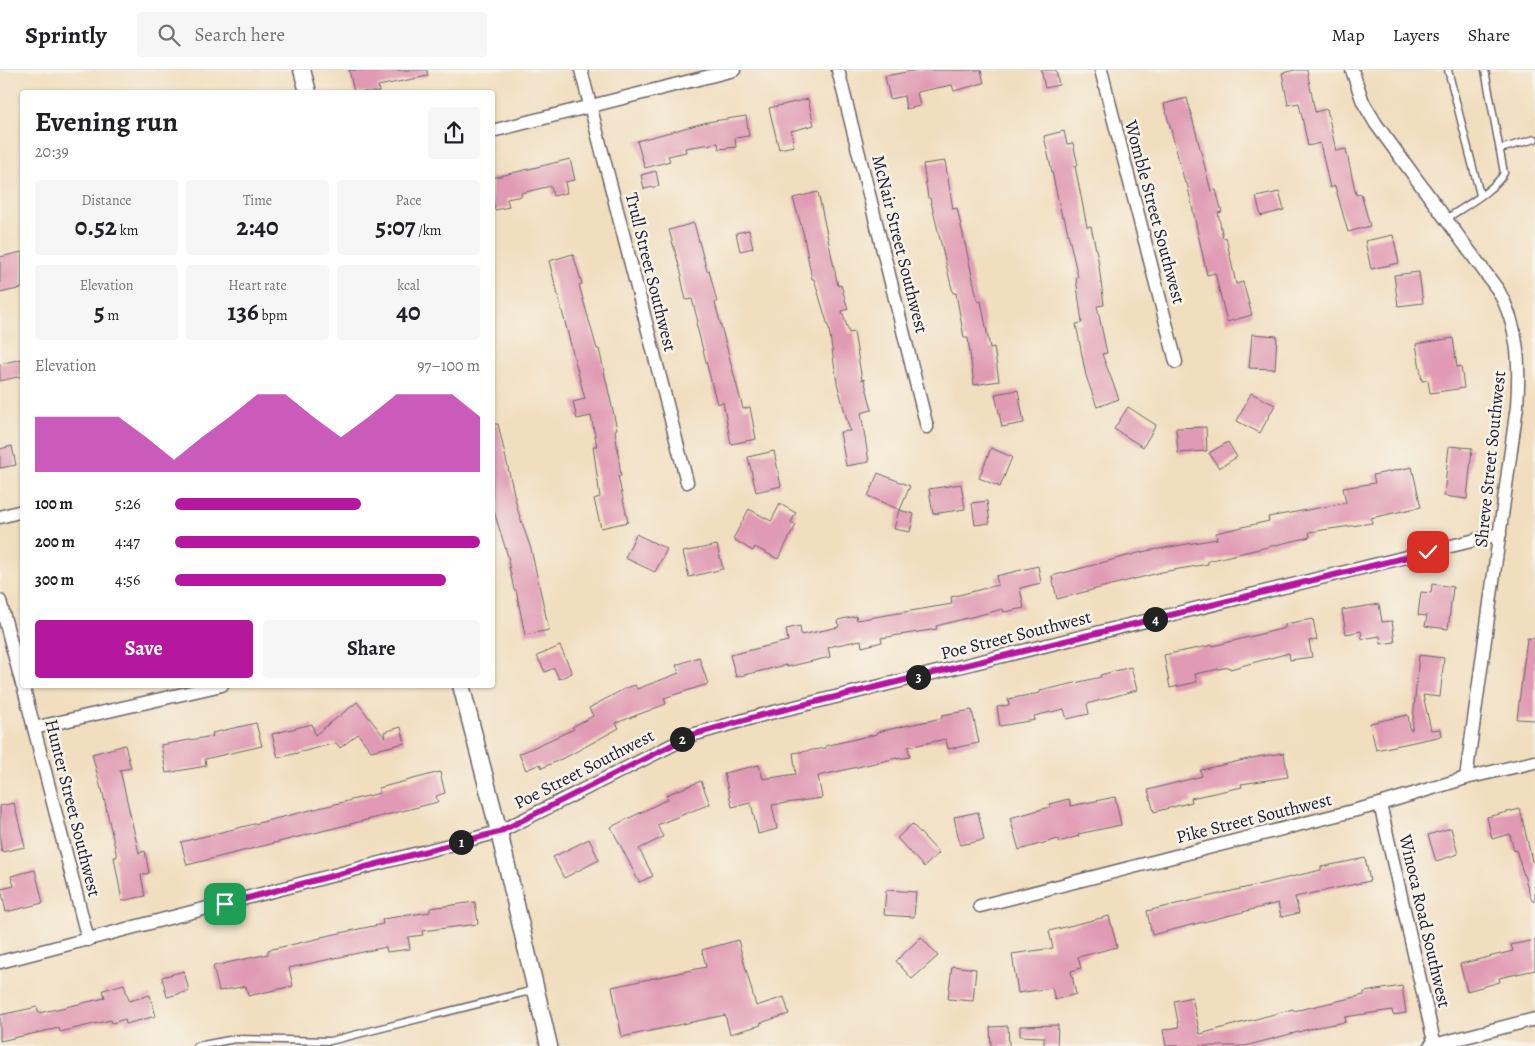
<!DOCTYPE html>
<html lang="en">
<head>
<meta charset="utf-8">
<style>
  body { margin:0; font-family:Alegreya,serif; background:#f6f6f6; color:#202124; height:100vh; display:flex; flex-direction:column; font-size:19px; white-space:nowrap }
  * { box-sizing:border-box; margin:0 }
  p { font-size:16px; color:#757577 }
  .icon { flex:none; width:28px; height:28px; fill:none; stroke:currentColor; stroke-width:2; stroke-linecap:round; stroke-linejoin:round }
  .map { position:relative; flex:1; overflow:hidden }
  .sheet { position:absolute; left:20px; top:20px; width:475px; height:598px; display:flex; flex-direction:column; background:#fff; border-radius:5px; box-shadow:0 1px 4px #0004 }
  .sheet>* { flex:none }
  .pin { position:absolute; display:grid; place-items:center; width:42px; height:42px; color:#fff; margin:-21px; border-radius:10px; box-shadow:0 2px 8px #0006 }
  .km { position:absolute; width:25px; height:25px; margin:-12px; border-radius:50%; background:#222; color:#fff; font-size:14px; line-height:25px; text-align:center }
  .round { display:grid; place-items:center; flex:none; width:52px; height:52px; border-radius:5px; background:#f6f6f6 }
  .summary { display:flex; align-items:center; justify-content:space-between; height:85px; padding:0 15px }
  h1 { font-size:28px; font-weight:700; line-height:38px }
  .figures { display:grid; grid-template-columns:repeat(3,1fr); gap:8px; height:85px; padding:5px 15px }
  .figures div { display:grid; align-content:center; border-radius:5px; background:#f6f6f6; text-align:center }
  .figures b { font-size:25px; font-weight:700 }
  .figures small { font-size:14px; font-weight:400 }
  .figures p { font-size:14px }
  .chart { height:140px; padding:10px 15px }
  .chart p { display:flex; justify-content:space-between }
  .chart svg { width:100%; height:90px; margin-top:5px; fill:#b5179e; opacity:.7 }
  .primary-button { display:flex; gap:10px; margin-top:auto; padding:10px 15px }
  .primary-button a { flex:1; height:58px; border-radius:5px; background:#b5179e; color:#fff; font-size:20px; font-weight:700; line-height:58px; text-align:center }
  .primary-button a+a { background:#f6f6f6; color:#202124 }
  ul { padding:0 15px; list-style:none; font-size:16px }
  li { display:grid; grid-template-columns:80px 60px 1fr; align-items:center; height:38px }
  li i { height:12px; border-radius:6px; background:#b5179e }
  header { display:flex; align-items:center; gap:30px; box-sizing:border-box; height:70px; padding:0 25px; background:#fff; border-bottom:1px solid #e0e0e0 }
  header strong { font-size:24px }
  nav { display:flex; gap:28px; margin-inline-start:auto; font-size:18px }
  .search { width:350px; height:45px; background:#f6f6f6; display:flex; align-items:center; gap:12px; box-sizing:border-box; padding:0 18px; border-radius:5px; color:#757577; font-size:19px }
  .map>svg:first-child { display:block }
  .building { fill:#e09ab3 }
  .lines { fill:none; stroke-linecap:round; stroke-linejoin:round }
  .service-casing { stroke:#6a6469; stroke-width:9 }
  .minor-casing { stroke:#6a6469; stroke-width:15 }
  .tertiary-casing { stroke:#6a6469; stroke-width:19 }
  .service { stroke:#fff; stroke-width:6 }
  .minor { stroke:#fff; stroke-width:12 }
  .tertiary { stroke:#fff; stroke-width:16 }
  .route-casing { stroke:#fff; stroke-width:10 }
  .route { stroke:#b5179e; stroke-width:6 }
  .labels { text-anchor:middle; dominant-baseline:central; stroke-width:5; stroke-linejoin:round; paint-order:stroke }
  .street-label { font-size:18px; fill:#22223b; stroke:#f7f3e8 }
</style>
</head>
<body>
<header>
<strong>Sprintly</strong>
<div class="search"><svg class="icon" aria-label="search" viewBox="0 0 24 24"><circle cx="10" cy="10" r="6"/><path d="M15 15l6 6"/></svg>Search here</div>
<nav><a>Map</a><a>Layers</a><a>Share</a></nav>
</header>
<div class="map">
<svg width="1535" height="976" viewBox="0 0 1535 976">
  <rect width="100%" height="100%" fill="#f7f3e8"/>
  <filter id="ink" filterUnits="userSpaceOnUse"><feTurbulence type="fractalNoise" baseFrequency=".02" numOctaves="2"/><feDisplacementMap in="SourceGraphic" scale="10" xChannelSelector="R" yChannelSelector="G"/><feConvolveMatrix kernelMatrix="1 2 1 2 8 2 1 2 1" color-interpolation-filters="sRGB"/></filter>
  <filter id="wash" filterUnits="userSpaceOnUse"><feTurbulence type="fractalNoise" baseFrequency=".0096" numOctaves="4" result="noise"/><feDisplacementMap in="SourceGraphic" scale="20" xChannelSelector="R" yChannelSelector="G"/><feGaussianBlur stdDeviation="1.12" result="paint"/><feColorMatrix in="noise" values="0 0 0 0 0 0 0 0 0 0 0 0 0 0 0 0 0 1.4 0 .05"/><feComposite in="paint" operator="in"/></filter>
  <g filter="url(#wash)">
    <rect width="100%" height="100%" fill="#f1debf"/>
    <g id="blocks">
      <g class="building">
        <path d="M349 0H427L428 6 378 16 379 22H354Z"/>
        <path d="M917 0H981L984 13 954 21 952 15 917 22 920 36 906 39 904 26 890 29 885 6Z"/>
        <path d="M1041 0H1056L1059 15 1045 18Z"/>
        <path d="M1295 0H1307L1315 42 1327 39 1336 81 1346 79 1356 125 1361 124 1370 156 1348 162 1335 116 1330 118 1320 73 1308 76 1299 33 1288 35 1282 3Z"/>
        <path d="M1187 28 1211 121 1216 120 1222 142 1218 143 1223 168 1226 167 1236 214 1243 212 1252 245 1227 252 1215 203 1207 205 1187 113H1185L1164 34Z"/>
        <path d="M808 29 814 55 791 61 794 76 779 79 769 38Z"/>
        <path d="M746 46 749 66 735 68 736 77 719 79 718 73 685 78 686 82 668 86 670 91 645 98 637 71 707 52Z"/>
        <path d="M1064 61 1067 74 1073 73 1078 95 1075 96 1087 157 1091 156 1098 189 1104 235 1097 236 1107 283 1102 284 1119 329 1097 337 1086 306 1076 254 1082 253 1076 208 1078 207 1064 146 1062 147 1044 66Z"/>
        <path d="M570 89 575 110 565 112 567 123 553 126 551 116 521 123 522 126 507 129 509 137 495 140 492 127V108Z"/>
        <path d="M945 91 953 139 957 138 978 232 981 231 990 278 994 277 999 311 974 315 968 268H964L956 223H953L930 128H928L923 94Z"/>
        <path d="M656 101 659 116 644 119 641 105Z"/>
        <path d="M818 122 838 216 841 215 848 239 842 241 849 263 854 262 862 310 864 309 872 340 861 343 869 392 846 396 840 362 850 361 837 313 829 259 814 209H812L803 162 793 128Z"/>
        <path d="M1279 122 1284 140 1261 146 1256 127Z"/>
        <path d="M694 153 707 201 709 200 717 232 715 233 743 339 750 337 756 369 731 374 723 332 717 334 696 253 698 252 692 229 686 230 681 207 682 206 669 160Z"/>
        <path d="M749 160 753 178 740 181 736 163Z"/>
        <path d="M1393 165 1399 193 1371 199 1365 171Z"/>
        <path d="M22 182V218L0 223V187Z"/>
        <path d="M573 184 582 214 579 215 597 279H599L617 359 615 360 621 406H618L628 452 601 458 594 429 600 427 593 376H597L591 346 577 349 573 332 585 329 549 191Z"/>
        <path d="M1419 202 1423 233 1398 236 1394 205Z"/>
        <path d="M1252 264 1277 266 1275 299 1249 298Z"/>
        <path d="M1453 268 1457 297 1461 296 1464 318 1430 323 1428 310 1422 311 1416 274Z"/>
        <path d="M22 289V306L0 311V294Z"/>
        <path d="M1018 320 1024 353 1002 357 995 324Z"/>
        <path d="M1251 323 1275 335 1260 363 1237 351Z"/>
        <path d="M1128 337 1156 355 1143 377 1114 359Z"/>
        <path d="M492 354H498L518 441 531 479 549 560 525 565 516 520H514L508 491 509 490 492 435Z"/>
        <path d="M1206 357 1207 381 1178 383 1176 358Z"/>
        <path d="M1228 372 1237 387 1219 398 1209 383Z"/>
        <path d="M12 376 16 395 0 398V379Z"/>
        <path d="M1449 376 1472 378 1467 429 1444 426Z"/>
        <path d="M991 378 1012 387 1000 417 979 408Z"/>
        <path d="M774 381 781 416 756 422 748 387Z"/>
        <path d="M1412 397 1421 437 1371 448 1372 453 1309 462 1310 467 1208 491V494L1162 502 1057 529 1052 506 1146 481 1217 469 1216 463 1269 451 1268 447 1346 433 1343 418 1375 413 1373 405Z"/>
        <path d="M878 403 910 416 900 440 868 426Z"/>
        <path d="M961 414 965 439 933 444 929 419Z"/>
        <path d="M987 431 990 453 975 455 972 433Z"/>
        <path d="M780 434 796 443 791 452 796 455 778 489 755 477 753 481 733 469 749 439 771 451Z"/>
        <path d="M899 440 914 444 910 462 894 459Z"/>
        <path d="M636 464 667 479 655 502 625 488Z"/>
        <path d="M717 475 723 499 689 507 683 482Z"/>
        <path d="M1038 496 1041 513 1020 518 1024 538 1004 542 1003 539 936 556 937 559 881 568 882 572 862 577 861 570 828 577 830 587 787 597 786 595 736 607 730 585 788 571 786 559 800 556 801 565 839 557 838 550 856 546 857 550 952 534 951 527 998 515 996 506Z"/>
        <path d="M1432 514 1453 517 1448 559 1425 556 1427 546 1418 545 1421 522 1431 523Z"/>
        <path d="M1379 534 1382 552 1392 551 1395 572 1381 574 1380 566 1362 569 1361 561 1346 564 1342 540Z"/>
        <path d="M1313 549 1317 570 1309 571 1312 587 1290 590 1289 583 1230 599 1229 597 1195 604 1197 612 1170 618 1164 585 1213 575V576L1285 558V554Z"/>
        <path d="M1527 568 1535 569V650L1517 649Z"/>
        <path d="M560 576 572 603 559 609 554 598 545 602 537 586Z"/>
        <path d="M1419 585 1444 588 1440 627 1423 625 1431 660 1441 659 1442 666 1376 680 1370 653 1408 645 1410 660H1412Z"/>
        <path d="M699 587 708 614 664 628 666 634 616 653 619 658 570 685 542 698 540 694 526 700 519 684 574 659 572 657 593 646 589 638 626 618 635 615 637 619 679 603 676 595Z"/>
        <path d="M1131 597 1137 620 1087 634 1089 644 1067 649 1064 639 1034 646 1035 650 1000 656 997 637 1009 635 1008 629 1040 623V621L1101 607 1100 605Z"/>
        <path d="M357 632 385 668 384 662 401 657 405 673 371 681 358 664 340 678 336 673 278 688 272 664 312 654 315 665Z"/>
        <path d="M972 640 979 673 948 679 946 669 908 677 910 687 897 689V688L818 706 822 728 772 735 777 759 758 764 751 733 732 737 724 703 759 695 763 709 796 704 793 683 826 678 825 676 877 664V662L942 648V645Z"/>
        <path d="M256 653 262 676 205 689 206 696 166 703 161 675 213 666 212 663Z"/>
        <path d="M125 675 131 698 120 700 139 783 145 781 149 803 141 805 145 826 122 831 114 787H117L102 719H101L92 684Z"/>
        <path d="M1284 683 1288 707 1241 714 1242 717 1191 728 1192 732 1154 742 1148 720 1202 706 1200 700 1257 687Z"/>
        <path d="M440 702 445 723 436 726 438 732 187 795 181 772 380 723 379 718Z"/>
        <path d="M701 711 710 734 657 755 663 767 639 779 653 806 639 812 611 757 668 729 666 725Z"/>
        <path d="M1115 727 1121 755 1078 764 1079 766 1059 772 1058 769 1019 780 1010 748 1050 737 1049 734 1069 729 1071 736Z"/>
        <path d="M14 733 25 777 2 782 0 772V736Z"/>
        <path d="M1520 739 1532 791 1535 790V831H1532L1516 780 1514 781 1510 764 1492 769 1487 747Z"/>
        <path d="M978 742 984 770 960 775 954 747Z"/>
        <path d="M912 754 939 783 924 797 897 768Z"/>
        <path d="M1451 758 1458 784 1436 791 1428 765Z"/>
        <path d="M589 769 599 790 564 808 553 787Z"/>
        <path d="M1365 788 1370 811 1295 827 1299 843 1281 847 1278 833 1152 865 1147 841 1321 800V797Z"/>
        <path d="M35 800 43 833 6 842 1 819 14 816 11 806Z"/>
        <path d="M886 820 916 822 914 847 884 845Z"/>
        <path d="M475 832 478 854 422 861 423 865 408 867 410 879 387 882 386 877 289 898 293 916 248 926 246 916 219 921 213 896 268 884V880L321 868V867L383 854 382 849 430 842V838Z"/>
        <path d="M1109 846 1117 877 1078 887 1081 898 1071 901 1076 924 1055 930 1052 918 1018 923 1012 884 1053 878 1049 861Z"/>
        <path d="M921 867 938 886 912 909 896 891Z"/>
        <path d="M738 870 756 936 784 927 789 944 760 953 761 955 730 964 725 945 622 967 612 917 706 897 702 880Z"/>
        <path d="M1535 870V900L1499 908 1500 912 1467 921 1460 894 1513 881 1511 875Z"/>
        <path d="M952 896 976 899 973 931 948 929Z"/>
        <path d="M184 901 189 921 167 927 162 907Z"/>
        <path d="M124 914 129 931 150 925 156 946 126 954 125 949 112 953 111 950 60 962 59 958 0 971V945L37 937 39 943 105 928 103 920Z"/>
        <path d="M1402 916 1406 943 1393 945 1392 940 1345 947 1346 952 1317 957 1245 976H1166L1163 960 1179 957 1174 931 1192 927 1200 964 1293 939 1294 941 1364 925V922Z"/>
        <path d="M1058 955 1057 976H1044V967L1020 966V956Z"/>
        <path d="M1008 956 1009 976H991L990 957Z"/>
      </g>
    </g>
  </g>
  <g filter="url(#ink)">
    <use href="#blocks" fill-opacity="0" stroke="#6a6469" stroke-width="1"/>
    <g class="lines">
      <defs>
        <g id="service">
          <path d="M1448 0 1480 125"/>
          <path d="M1500 79 1535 69"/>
          <path d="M1446 149C1462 138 1496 119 1504 103L1485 0"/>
          <path d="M197 976 235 969 330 971 534 920"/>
        </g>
        <g id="minor">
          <path d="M581 0 687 412"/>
          <path d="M838 0 927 357"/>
          <path d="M1101 0 1176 292"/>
          <path d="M1352 0 1363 32 1376 54 1498 220C1519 256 1520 295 1517 336L1466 708"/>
          <path d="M492 61 734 0"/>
          <path d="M0 447 22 441"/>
          <path d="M0 531 22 614"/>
          <path d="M23 615 88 870"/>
          <path d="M34 658 222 615"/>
          <path d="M1380 734 1435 976"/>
          <path d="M980 836 1380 734 1466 708 1535 692"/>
          <path d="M0 892 499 762 692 665 762 645 1500 464"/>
          <path d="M1430 976 1535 949"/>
        </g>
        <g id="tertiary">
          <path d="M302 0 308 22"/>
          <path d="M461 615 499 762 549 976"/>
        </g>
      </defs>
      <use href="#service" class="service-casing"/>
      <use href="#minor" class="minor-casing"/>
      <use href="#tertiary" class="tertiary-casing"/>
      <use href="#service" class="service"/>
      <use href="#minor" class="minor"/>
      <use href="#tertiary" class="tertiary"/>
    </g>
  </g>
  <g class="lines" filter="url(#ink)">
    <defs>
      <path id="route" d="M225 834 499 762 692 665 762 645 1428 482"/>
    </defs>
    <use href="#route" class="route-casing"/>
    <use href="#route" class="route"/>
  </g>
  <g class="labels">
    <g class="street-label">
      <text transform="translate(1155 142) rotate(75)">Womble Street Southwest</text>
      <text transform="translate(900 174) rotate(76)">McNair Street Southwest</text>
      <text transform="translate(651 202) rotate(76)">Trull Street Southwest</text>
      <text transform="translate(1490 389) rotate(-84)">Shreve Street Southwest</text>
      <text transform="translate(1016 565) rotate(-14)">Poe Street Southwest</text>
      <text transform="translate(584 699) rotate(-27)">Poe Street Southwest</text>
      <text transform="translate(73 738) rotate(76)">Hunter Street Southwest</text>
      <text transform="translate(1254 748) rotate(-14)">Pike Street Southwest</text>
      <text transform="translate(1425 851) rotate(77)">Winoca Road Southwest</text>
    </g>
  </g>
</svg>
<div class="pin" style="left:225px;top:834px;background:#1e9e55"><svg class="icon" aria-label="arrive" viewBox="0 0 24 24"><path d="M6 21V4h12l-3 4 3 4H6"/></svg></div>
<div class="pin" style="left:1428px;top:482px;background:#d93025"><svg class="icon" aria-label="check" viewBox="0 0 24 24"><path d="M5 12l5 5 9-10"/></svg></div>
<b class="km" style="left:461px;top:772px">1</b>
<b class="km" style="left:682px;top:669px">2</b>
<b class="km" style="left:918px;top:607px">3</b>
<b class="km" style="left:1155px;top:549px">4</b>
<section class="sheet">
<div class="summary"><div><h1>Evening run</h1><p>20:39</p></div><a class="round"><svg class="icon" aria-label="share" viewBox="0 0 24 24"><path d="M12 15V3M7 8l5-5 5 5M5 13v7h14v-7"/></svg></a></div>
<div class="figures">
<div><p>Distance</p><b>0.52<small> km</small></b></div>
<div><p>Time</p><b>2:40</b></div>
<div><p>Pace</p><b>5:07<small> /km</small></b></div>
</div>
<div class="figures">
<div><p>Elevation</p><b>5<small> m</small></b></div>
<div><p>Heart rate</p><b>136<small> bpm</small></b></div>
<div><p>kcal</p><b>40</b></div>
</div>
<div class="chart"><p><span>Elevation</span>97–100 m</p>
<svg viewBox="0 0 160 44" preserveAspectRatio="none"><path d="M0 44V17L10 17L20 17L30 17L40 27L50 38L60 27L70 17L80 6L90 6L100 17L110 27L120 17L130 6L140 6L150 6L160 17V44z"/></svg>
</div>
<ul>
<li><b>100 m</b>5:26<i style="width:61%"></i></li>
<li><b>200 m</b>4:47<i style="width:100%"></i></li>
<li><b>300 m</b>4:56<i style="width:89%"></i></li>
</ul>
<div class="primary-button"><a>Save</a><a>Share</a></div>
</section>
</div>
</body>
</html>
